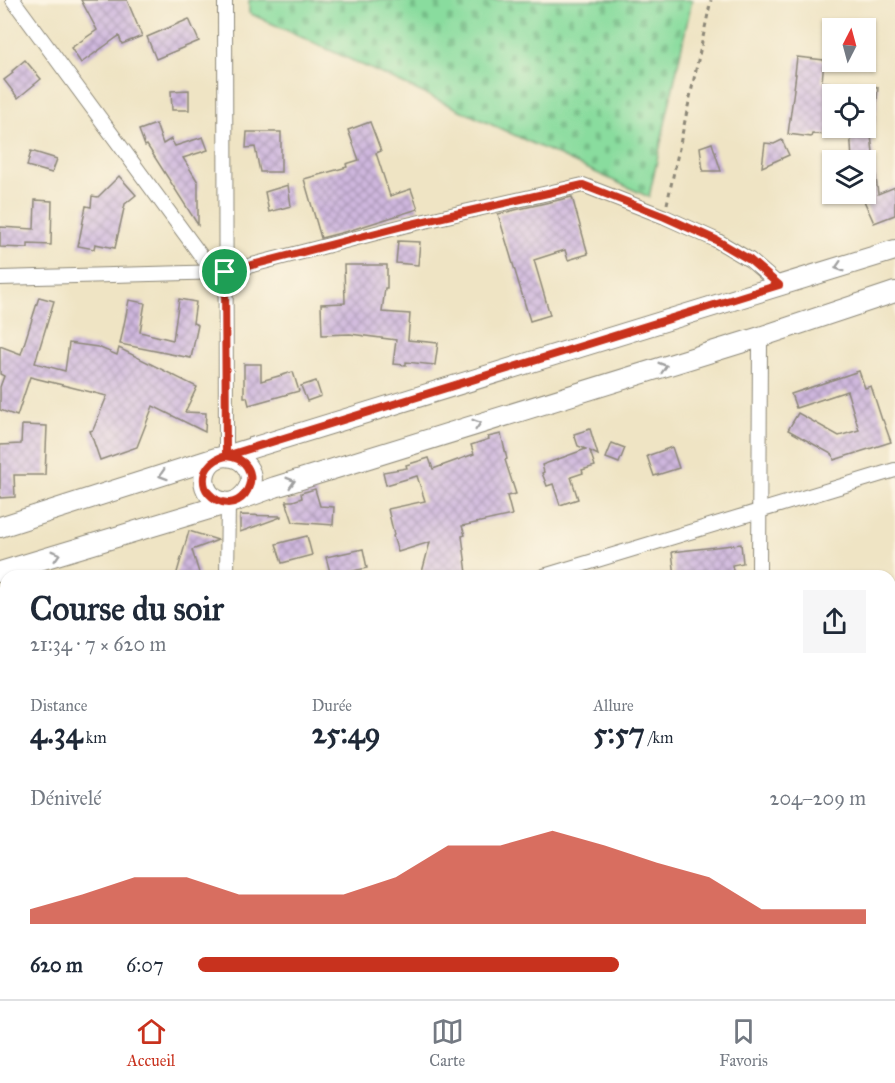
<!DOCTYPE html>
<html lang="fr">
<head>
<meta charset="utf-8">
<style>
  body { margin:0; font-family:"IM FELL Great Primer",serif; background:#f6f6f7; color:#1f2937; height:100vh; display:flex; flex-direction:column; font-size:22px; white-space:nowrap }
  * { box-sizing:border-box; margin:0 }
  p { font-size:20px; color:#747a83 }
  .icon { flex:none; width:33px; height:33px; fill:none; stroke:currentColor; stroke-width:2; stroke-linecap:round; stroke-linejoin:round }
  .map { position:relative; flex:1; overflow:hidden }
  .panel { position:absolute; left:0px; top:570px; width:896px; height:429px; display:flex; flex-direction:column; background:#fff; border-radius:18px 18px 0 0; box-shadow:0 2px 4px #0004 }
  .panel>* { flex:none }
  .needle { width:39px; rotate:6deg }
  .controls { position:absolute; left:822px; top:18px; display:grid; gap:12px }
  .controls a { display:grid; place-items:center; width:54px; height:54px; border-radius:0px; background:#fff; box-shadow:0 2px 4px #0004; font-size:30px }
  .pin { position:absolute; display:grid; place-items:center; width:51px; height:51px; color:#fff; margin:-26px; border:3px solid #fff; border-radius:50%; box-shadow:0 2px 6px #0007 }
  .round { display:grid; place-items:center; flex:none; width:63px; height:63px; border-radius:0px; background:#f6f6f7 }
  .overview { display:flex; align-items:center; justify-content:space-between; height:102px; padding:0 30px }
  h1 { font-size:33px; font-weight:700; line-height:45px }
  .figures { display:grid; grid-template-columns:repeat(3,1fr); gap:9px; height:102px; padding:6px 30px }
  .figures div { display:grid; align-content:center }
  .figures b { font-size:30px; font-weight:700 }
  .figures small { font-size:16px; font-weight:400 }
  .figures p { font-size:16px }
  .chart { height:168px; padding:12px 30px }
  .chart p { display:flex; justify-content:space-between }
  .chart svg { width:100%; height:108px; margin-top:6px; fill:#c8321e; opacity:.7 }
  ul { padding:0 30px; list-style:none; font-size:20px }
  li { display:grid; grid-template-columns:96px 72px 1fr; align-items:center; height:45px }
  li i { height:15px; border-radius:8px; background:#c8321e }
  .dock { display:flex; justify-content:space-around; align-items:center; height:84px; border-top:2px solid #e0e1e3; background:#fff; font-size:16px; color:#747a83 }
  .dock a { display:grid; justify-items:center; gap:3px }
  .dock .on { color:#c8321e }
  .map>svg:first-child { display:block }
  .cemetery { fill:url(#cemetery-stones); stroke:#5a8464; stroke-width:1.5 }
  .building { fill:url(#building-cross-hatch) }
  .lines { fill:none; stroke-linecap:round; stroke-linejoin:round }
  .street-casing { stroke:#8d8878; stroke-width:16 }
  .secondary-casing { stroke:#8d8878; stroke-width:22 }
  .path { stroke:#8d8878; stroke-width:3; stroke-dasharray:4.5 4.5; stroke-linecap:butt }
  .street { stroke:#fff; stroke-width:14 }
  .secondary { stroke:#fff; stroke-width:20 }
  .oneway { stroke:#a0a0a0 }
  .route-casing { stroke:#fff; stroke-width:12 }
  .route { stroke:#c8321e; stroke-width:8 }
</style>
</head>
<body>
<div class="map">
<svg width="895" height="999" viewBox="0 0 895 999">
  <defs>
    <pattern id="cemetery-stones" width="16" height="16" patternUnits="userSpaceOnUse" patternTransform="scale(1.5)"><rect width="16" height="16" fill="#89dc9e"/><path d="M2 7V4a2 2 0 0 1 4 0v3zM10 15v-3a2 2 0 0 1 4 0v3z" fill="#76bd88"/></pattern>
    <pattern id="building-cross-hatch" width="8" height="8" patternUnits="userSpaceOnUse" patternTransform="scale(1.5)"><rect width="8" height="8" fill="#cfb7de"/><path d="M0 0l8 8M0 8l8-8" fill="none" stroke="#a895b4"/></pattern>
  </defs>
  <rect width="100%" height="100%" fill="#fcf5e5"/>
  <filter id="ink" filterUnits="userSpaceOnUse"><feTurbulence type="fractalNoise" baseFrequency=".0167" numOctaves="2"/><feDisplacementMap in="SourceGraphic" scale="12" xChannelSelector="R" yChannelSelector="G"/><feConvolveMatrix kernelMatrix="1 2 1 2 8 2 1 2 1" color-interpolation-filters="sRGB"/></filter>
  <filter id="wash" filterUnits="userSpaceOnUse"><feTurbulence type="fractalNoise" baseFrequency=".008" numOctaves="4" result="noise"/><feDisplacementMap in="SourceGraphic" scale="24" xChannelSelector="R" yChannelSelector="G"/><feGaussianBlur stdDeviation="1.35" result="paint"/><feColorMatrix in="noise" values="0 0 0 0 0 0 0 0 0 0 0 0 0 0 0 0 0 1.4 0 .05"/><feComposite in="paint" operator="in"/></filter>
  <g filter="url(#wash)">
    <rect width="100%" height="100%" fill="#efe4c4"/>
    <path class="cemetery" d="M249 0H692L649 197 249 13Z"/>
    <g id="blocks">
      <g class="building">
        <path d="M81 0H127L142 36 122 44 119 36 81 63 71 48 97 30Z"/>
        <path d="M189 19 199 41 156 59 147 37Z"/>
        <path d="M797 57 824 60 822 82 859 85V94H832V135L812 134 811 137 788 134 796 74H795Z"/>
        <path d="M25 60 41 79 18 98 4 80 13 73 12 71Z"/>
        <path d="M866 86 878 87 875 125 866 124Z"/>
        <path d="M189 90V110H172L171 91Z"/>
        <path d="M370 122 381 151 376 153 390 196 411 189 418 209 348 231 321 238 304 179 347 167 346 164 359 160 348 130Z"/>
        <path d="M156 124 163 144 171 139 175 146 203 137 208 150 183 158 198 182V225L147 145 145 146 139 130Z"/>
        <path d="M850 128H870L874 160H852Z"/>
        <path d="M247 132H281V172H260L255 147 246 148Z"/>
        <path d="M782 140 789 155 762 167 765 143 774 144Z"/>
        <path d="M712 143 721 171H703L700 147Z"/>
        <path d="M31 151 57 159 52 173 27 166Z"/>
        <path d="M866 162H874L878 194 895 187V215L874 223 861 194H866Z"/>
        <path d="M119 176 136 195 125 204 115 248 95 244 94 249 78 246 86 206 91 207 92 196 98 197Z"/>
        <path d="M288 185 291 206 269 212 265 192Z"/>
        <path d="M572 197 588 254 568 260 565 250 534 260 550 315 530 321 498 214Z"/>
        <path d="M35 200 52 201 51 245 28 244V248L0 247V227L34 229Z"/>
        <path d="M398 241 420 242 418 265 396 263Z"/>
        <path d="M344 265H387V288H385L382 312 410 314 408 340 438 343 435 365 406 362V365L393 364 396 340 350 334 322 335 321 304 345 303Z"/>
        <path d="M39 297 54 301 35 363 65 371 69 343 98 347 117 355 119 348 197 387 185 412 206 413 205 432 153 406 137 447 100 460 90 431 93 430 107 396 30 377 17 416 0 410V387L4 376 0 374V346L21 354Z"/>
        <path d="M179 299 196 302 193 323 198 325 191 358 120 344 129 300 145 303 140 332 173 340Z"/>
        <path d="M244 364H261V381L293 372 299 391 249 405 247 397H244Z"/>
        <path d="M859 371 865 388 871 386 882 420H883L891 442 834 460 833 455 788 430 798 413 839 436 859 430 847 391 796 408 791 394Z"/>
        <path d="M316 381 321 396 307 401 301 386Z"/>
        <path d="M22 425 47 426 45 475H14L15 497 0 498V445L21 444Z"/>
        <path d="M590 429 598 455 590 451 595 466 582 470 583 473 571 477 578 499 560 505 553 484 547 486 542 473 544 472 542 465 586 449 578 446 574 434Z"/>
        <path d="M501 434 507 459 505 460 516 494 507 496 512 515 462 526 465 535 462 536 467 573 446 576H421L430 542 398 552 393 536 394 535 388 509 425 501 417 476 386 485 383 472 407 468 406 465 429 458 433 469 474 454 471 445 489 439 488 437Z"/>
        <path d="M612 443 625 448 619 463 606 458Z"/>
        <path d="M672 447 679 468 654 476 647 456Z"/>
        <path d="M315 489 320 506 334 507 333 525 293 522 286 501H293L302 498 301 493Z"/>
        <path d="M240 515 281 516V517L240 532Z"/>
        <path d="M189 531 218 540 192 550 200 576H176Z"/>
        <path d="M307 536 312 555 282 563 276 544Z"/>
        <path d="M741 544 743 563 732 565 734 576H675L672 552Z"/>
        <path d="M363 549 367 568 331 576 326 557Z"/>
      </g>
    </g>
  </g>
  <g filter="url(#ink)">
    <use href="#blocks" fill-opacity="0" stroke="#8d8878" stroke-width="1.5"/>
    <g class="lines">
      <defs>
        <g id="street">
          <path d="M13 0 213 272"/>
          <path d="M225 0 226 456"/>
          <path d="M0 278 225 272 403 226 583 185 665 217 716 240 750 260 779 285"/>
          <path d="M227 576 228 503"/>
          <path d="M544 576 895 470"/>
          <path d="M759 576 760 337"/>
          <path d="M890 957 895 952"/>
          <path d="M383 993V999"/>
          <path d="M221 999V993"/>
          <path d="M757 999V993"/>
          <path d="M837 999 845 993"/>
        </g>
        <g id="secondary">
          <path d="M226 456 895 250"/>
          <path d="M236 501 275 487 760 337 895 292"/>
          <path d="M0 527 216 458"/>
          <path d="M0 572 236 501C248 494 256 480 247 467 243 461 238 458 232 457 201 450 191 499 228 503"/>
        </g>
      </defs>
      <use href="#street" class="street-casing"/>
      <use href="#secondary" class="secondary-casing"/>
      <path class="path" d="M667 204 711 0"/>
      <use href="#street" class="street"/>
      <use href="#secondary" class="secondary"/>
    </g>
    <defs><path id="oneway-chevron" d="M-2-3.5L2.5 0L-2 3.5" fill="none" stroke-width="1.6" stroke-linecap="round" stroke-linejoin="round" transform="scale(1.5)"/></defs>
    <g class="oneway">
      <use href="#oneway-chevron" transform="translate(839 267) rotate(163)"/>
      <use href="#oneway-chevron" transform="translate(663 367) rotate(-17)"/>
      <use href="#oneway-chevron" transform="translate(477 424) rotate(-17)"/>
      <use href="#oneway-chevron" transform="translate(163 475) rotate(162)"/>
      <use href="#oneway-chevron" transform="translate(291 482) rotate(-17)"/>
      <use href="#oneway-chevron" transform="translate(56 555) rotate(-17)"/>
    </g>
  </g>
  <g class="lines" filter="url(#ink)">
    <defs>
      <path id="route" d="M225 272 226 456C212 459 200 471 205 487 207 493 212 497 217 500 248 516 269 460 226 456L779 285 750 260 716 240 665 217 583 185 403 226 225 272"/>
    </defs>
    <use href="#route" class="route-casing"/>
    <use href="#route" class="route"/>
  </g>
</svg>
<div class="controls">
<a><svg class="needle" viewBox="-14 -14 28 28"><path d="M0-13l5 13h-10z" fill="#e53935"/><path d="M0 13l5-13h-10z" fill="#747a83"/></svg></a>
<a><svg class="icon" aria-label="locate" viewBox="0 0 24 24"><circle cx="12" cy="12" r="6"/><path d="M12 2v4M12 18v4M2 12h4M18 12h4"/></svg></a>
<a><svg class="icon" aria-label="layers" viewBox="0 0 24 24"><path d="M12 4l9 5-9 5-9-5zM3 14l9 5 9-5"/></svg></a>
</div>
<div class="pin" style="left:225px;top:272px;background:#1e9e55"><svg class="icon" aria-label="arrive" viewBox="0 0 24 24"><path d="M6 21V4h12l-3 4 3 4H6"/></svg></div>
<section class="panel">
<div class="overview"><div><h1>Course du soir</h1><p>21:34 · 7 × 620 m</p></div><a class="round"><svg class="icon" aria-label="share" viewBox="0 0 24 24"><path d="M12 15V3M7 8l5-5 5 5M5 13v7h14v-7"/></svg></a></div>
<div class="figures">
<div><p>Distance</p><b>4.34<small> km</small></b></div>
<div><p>Durée</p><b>25:49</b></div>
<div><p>Allure</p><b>5:57<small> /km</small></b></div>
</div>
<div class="chart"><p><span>Dénivelé</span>204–209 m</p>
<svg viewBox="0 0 160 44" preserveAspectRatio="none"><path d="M0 44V38L10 32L20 25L30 25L40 32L50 32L60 32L70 25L80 12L90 12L100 6L110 12L120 19L130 25L140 38L150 38L160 38V44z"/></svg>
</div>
<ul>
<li><b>620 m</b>6:07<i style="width:63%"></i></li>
</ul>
</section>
</div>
<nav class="dock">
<a class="on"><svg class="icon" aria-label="home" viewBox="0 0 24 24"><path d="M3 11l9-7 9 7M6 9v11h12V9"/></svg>Accueil</a>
<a><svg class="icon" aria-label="map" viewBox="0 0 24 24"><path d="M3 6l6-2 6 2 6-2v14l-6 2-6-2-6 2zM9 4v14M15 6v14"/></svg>Carte</a>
<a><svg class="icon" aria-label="saved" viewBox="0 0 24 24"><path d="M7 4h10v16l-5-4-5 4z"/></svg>Favoris</a>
</nav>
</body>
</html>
